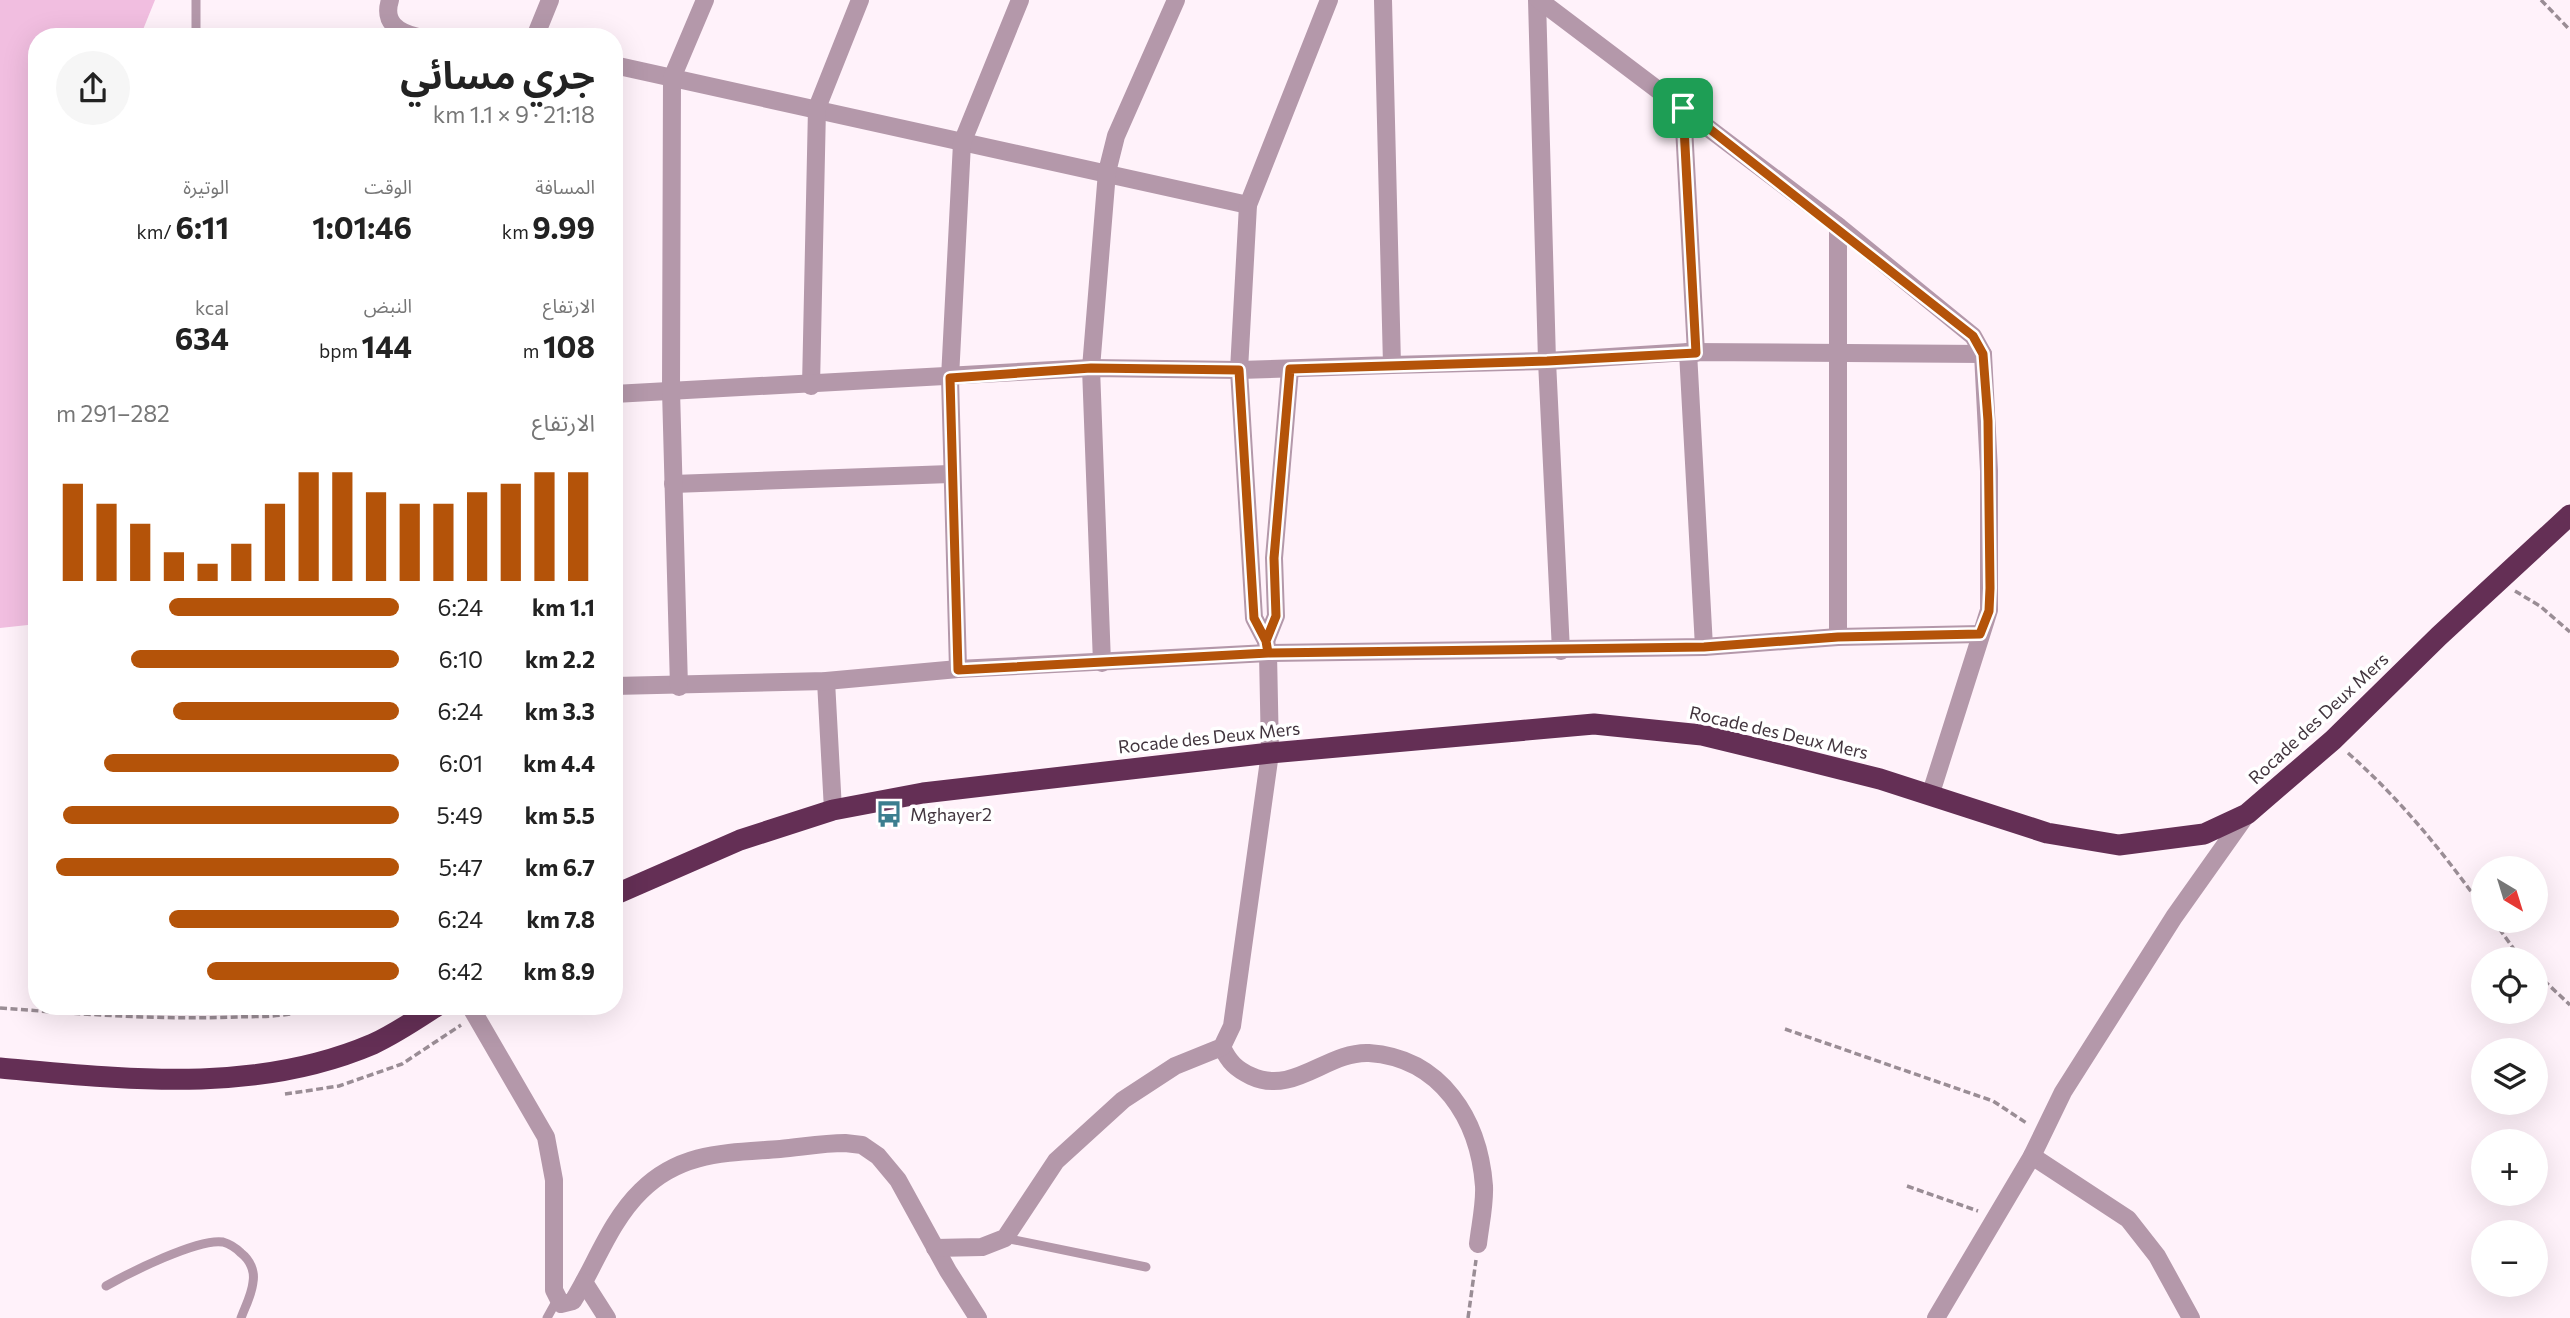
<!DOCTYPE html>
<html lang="ar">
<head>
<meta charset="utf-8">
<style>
  body { margin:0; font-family:Commissioner,"Noto Sans Arabic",sans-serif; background:#f6f6f6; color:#222; direction:rtl; height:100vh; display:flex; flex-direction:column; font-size:26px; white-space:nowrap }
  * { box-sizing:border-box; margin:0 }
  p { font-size:23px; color:#767676 }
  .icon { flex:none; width:38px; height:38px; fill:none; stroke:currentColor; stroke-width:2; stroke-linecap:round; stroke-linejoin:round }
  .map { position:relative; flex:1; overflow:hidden; direction:ltr }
  .details { position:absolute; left:28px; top:28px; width:595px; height:987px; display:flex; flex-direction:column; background:#fff; border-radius:28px; box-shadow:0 7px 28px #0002; direction:rtl }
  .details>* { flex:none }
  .needle { width:46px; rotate:142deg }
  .fabs { position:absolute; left:2471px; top:856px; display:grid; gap:14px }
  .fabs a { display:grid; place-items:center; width:77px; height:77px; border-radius:50%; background:#fff; box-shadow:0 7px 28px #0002; font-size:35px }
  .pin { position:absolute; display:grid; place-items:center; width:60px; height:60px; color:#fff; margin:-30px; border-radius:14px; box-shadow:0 4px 10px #0006 }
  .round { display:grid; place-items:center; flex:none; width:74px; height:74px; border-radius:37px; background:#f6f6f6 }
  .head { display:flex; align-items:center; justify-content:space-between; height:119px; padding:0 28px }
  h1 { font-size:38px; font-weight:700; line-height:52px }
  .metrics { display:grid; grid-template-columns:repeat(3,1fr); gap:10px; height:119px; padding:7px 28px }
  .metrics div { display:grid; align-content:center }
  .metrics b { font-size:30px; font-weight:700 }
  .metrics small { font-size:19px; font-weight:400 }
  .metrics p { font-size:19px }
  .chart { height:196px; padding:14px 28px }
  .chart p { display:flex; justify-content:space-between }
  .chart svg { width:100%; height:126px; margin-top:7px; stroke:#b45309; stroke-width:6 }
  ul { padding:0 28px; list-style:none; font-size:23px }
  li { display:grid; grid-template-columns:112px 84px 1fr; align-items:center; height:52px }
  li i { height:18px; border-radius:9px; background:#b45309 }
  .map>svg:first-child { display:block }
  .green { fill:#f1bee0 }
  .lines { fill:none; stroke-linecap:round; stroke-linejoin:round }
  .path { stroke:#9a8d95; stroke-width:3.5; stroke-dasharray:7 3.5; stroke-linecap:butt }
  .lane { stroke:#b498aa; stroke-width:9 }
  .street { stroke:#b498aa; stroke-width:18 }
  .highway { stroke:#642f55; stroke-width:21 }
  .route-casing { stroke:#fff; stroke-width:14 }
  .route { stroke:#b45309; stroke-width:9 }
  .labels { text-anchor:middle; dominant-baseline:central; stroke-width:7; stroke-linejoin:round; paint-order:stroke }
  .street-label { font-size:18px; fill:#42353e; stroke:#fff }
  .poi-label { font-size:18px; fill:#42353e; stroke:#fff; text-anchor:start }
</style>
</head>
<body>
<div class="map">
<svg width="2570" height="1318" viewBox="0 0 2570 1318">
  <rect width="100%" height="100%" fill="#fff2fa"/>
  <path class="green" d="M0 0H155L140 37H37V624L0 628Z"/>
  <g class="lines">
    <g class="path">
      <path d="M2541 0 2570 30"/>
      <path d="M2515 591 2540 606 2570 632"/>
      <path d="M2348 753C2401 800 2442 851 2483 908"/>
      <path d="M2493 920 2521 959"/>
      <path d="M2536 973 2570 1005"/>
      <path d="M0 1008C79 1014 158 1020 237 1017 262 1016 292 1018 316 1006"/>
      <path d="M1785 1029 1993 1101 2028 1124"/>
      <path d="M285 1094 339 1086 402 1064 461 1025"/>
      <path d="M1907 1186 1978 1211"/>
      <path d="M1468 1318 1476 1260"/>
    </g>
    <g class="lane">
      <path d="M196 37V0"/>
      <path d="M1005 1238 1146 1267"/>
      <path d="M106 1286C129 1273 198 1238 223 1242 230 1244 236 1248 241 1253 250 1260 255 1271 253 1282 252 1294 245 1307 241 1318"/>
      <path d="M547 1318 557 1300"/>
    </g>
    <g class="street">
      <path d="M390 0C383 22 397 32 418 37"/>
      <path d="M1537 0 1547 361 1561 651"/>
      <path d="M1539 0 1838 226 1973 336 1983 354 1989 471V610L1930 796"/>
      <path d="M535 37 550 0"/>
      <path d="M614 65 1248 205"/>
      <path d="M1683 108 1696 353"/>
      <path d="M1688 352 1704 647"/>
      <path d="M1392 365 1547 361 1688 352 1983 354"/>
      <path d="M811 386 817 108 860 0"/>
      <path d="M614 394 1091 368 1239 370 1392 365 1383 0"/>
      <path d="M673 484 950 474"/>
      <path d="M1838 637V226"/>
      <path d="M1266 641 1276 616 1274 558 1290 369"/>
      <path d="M1102 663 1091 368 1107 172 1116 136 1176 0"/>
      <path d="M958 669 950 378 962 143 1020 0"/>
      <path d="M826 681 833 810"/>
      <path d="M614 686 826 681 958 669 1268 653 1704 647 1838 637 1980 634"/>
      <path d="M679 687 671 390 672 78 705 0"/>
      <path d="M470 1006 546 1137 554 1180V1290L561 1304 573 1301C595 1266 610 1221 641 1191 681 1151 728 1153 780 1149 802 1147 823 1143 845 1143L862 1145 878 1156 898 1180 948 1271 978 1318"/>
      <path d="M1222 1047C1229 1062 1236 1069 1251 1076 1294 1096 1327 1051 1369 1053 1441 1058 1479 1119 1484 1186 1485 1204 1480 1226 1478 1244"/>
      <path d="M2032 1156 2128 1219 2157 1256 2191 1318"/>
      <path d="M935 1248 982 1247 1005 1238 1056 1161 1123 1100 1175 1066 1222 1047 1232 1026 1270 753 1268 653 1266 641 1254 618 1239 370 1248 205 1329 0"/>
      <path d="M584 1282 607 1318"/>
      <path d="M1936 1318 2032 1156 2063 1092 2174 917 2247 814"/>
    </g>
    <g class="highway">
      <path d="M614 895 740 840 833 810 923 793 1270 753 1594 724 1702 735 1780 754 1880 779 2047 833 2119 845 2204 834 2247 814 2333 740 2439 636 2570 515"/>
      <path d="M0 1068C125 1079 254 1095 373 1044 395 1034 417 1019 437 1006"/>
    </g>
  </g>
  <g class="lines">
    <defs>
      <path id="route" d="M1683 108 1696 353 1547 361 1290 369 1274 558 1276 616 1266 641 1268 653 958 670 950 378 1091 368 1239 370 1254 618 1266 641 1268 653 1704 647 1838 637 1980 634 1989 611 1990 588 1988 421 1983 354 1973 336 1683 108"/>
    </defs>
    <use href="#route" class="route-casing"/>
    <use href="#route" class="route"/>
  </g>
  <defs>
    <symbol id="bus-bare" viewBox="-9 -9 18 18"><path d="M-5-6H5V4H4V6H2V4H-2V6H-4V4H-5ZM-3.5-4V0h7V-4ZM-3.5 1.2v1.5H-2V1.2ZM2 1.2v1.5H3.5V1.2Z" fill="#3c7e8f" stroke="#fff" stroke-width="2.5" paint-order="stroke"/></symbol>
  </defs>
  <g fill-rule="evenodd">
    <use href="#bus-bare" x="870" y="795" width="38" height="38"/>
  </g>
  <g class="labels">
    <g class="street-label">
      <text transform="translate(2318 718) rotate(-43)">Rocade des Deux Mers</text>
      <text transform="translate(1779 732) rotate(13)">Rocade des Deux Mers</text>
      <text transform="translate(1209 737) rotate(-6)">Rocade des Deux Mers</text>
    </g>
    <g class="poi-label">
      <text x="910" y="814">Mghayer2</text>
    </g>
  </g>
</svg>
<div class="fabs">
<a><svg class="needle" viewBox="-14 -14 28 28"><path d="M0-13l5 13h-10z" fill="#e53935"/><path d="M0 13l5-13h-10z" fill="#767676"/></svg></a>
<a><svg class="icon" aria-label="locate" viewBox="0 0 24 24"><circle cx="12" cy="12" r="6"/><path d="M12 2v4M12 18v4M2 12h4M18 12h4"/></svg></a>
<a><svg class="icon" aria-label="layers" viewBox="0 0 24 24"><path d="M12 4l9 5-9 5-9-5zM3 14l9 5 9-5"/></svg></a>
<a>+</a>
<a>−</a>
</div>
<div class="pin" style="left:1683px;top:108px;background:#1e9e55"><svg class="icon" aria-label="arrive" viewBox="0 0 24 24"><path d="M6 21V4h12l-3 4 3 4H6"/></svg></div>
<section class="details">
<div class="head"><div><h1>جري مسائي</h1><p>21:18 · 9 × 1.1 km</p></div><a class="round"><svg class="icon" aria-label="share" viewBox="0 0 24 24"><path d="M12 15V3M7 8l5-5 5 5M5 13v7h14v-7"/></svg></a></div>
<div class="metrics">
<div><p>المسافة</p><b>9.99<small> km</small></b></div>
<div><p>الوقت</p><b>1:01:46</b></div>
<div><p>الوتيرة</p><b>6:11<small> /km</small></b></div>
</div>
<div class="metrics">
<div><p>الارتفاع</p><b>108<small> m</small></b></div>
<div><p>النبض</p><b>144<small> bpm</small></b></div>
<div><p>kcal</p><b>634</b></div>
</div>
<div class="chart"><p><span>الارتفاع</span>282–291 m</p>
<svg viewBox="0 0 160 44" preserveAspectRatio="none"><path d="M5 44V10M15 44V17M25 44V24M35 44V34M45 44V38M55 44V31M65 44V17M75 44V6M85 44V6M95 44V13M105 44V17M115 44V17M125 44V13M135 44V10M145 44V6M155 44V6"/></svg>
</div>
<ul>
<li><b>1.1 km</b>6:24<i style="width:67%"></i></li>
<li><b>2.2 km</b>6:10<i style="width:78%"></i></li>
<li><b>3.3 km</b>6:24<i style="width:66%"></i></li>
<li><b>4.4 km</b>6:01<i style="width:86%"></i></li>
<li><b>5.5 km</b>5:49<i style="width:98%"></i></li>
<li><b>6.7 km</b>5:47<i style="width:100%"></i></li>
<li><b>7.8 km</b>6:24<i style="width:67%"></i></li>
<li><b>8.9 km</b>6:42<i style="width:56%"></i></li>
</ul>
</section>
</div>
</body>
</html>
